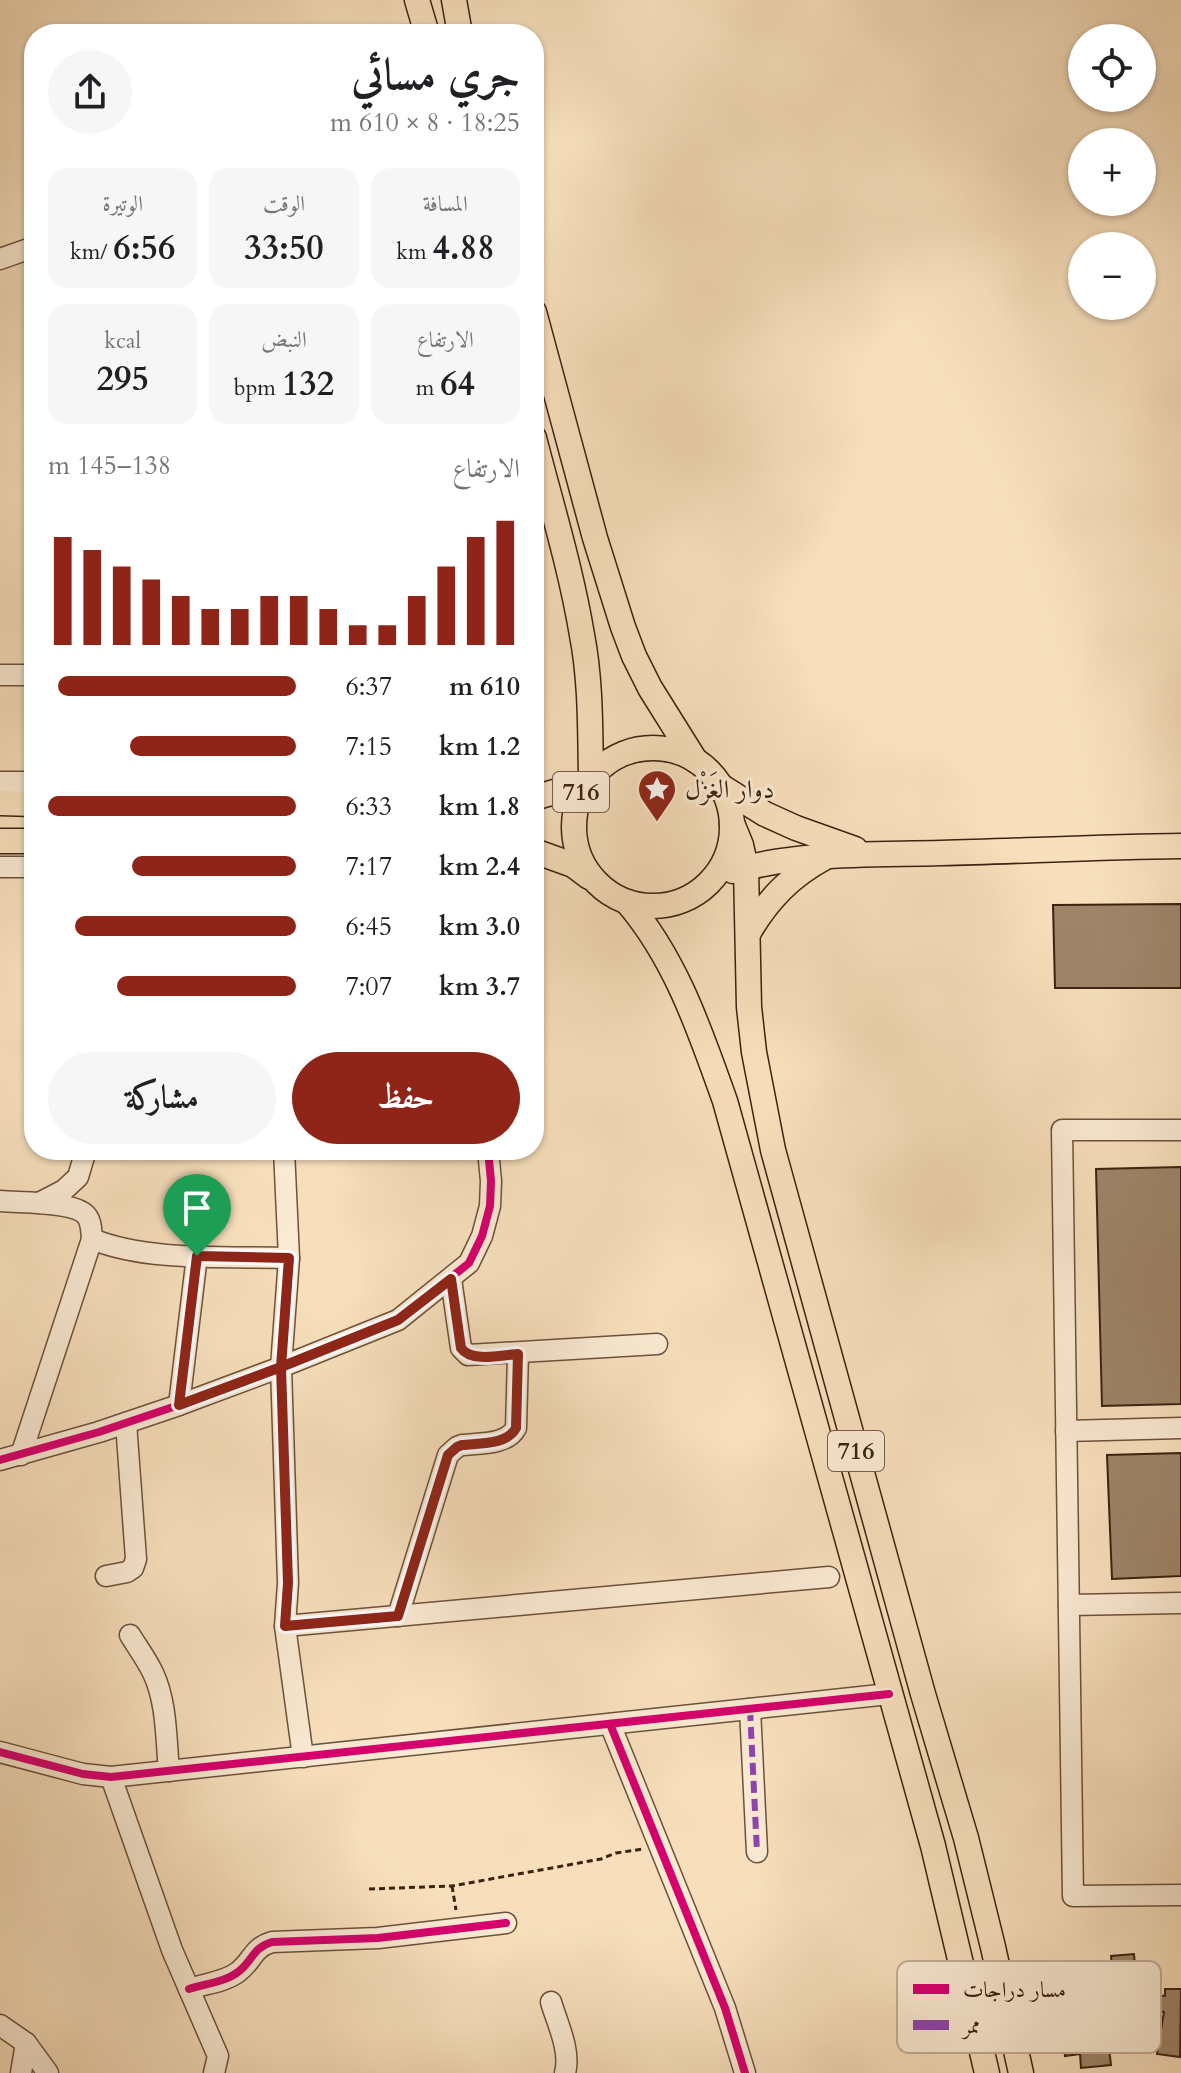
<!DOCTYPE html>
<html lang="ar">
<head>
<meta charset="utf-8">
<style>
  body { margin:0; font-family:Cardo,Amiri,serif; background:#f6f6f6; color:#202124; direction:rtl; height:100vh; display:flex; flex-direction:column; font-size:30px; white-space:nowrap }
  * { box-sizing:border-box; margin:0 }
  p { font-size:26px; color:#757577 }
  .icon { flex:none; width:44px; height:44px; fill:none; stroke:currentColor; stroke-width:2; stroke-linecap:round; stroke-linejoin:round }
  .map { position:relative; flex:1; overflow:hidden; direction:ltr }
  .panel { position:absolute; left:24px; top:24px; width:520px; height:1136px; display:flex; flex-direction:column; background:#fff; border-radius:32px; box-shadow:0 2px 6px #0004; direction:rtl }
  .panel>* { flex:none }
  .fabs { position:absolute; left:1068px; top:24px; display:grid; gap:16px }
  .fabs a { display:grid; place-items:center; width:88px; height:88px; border-radius:50%; background:#fff; box-shadow:0 2px 6px #0004; font-size:40px }
  .pin { position:absolute; display:grid; place-items:center; width:68px; height:68px; color:#fff; margin:-82px -34px; border-radius:50% 50% 50% 0; rotate:-45deg; box-shadow:0 0 8px #0007 }
  .pin .icon { rotate:45deg }
  .round { display:grid; place-items:center; flex:none; width:84px; height:84px; border-radius:42px; background:#f6f6f6 }
  .summary { display:flex; align-items:center; justify-content:space-between; height:136px; padding:0 24px }
  h1 { font-size:44px; font-weight:700; line-height:60px }
  .metrics { display:grid; grid-template-columns:repeat(3,1fr); gap:12px; height:136px; padding:8px 24px }
  .metrics div { display:grid; align-content:center; border-radius:20px; background:#f6f6f6; text-align:center }
  .metrics b { font-size:34px; font-weight:700 }
  .metrics small { font-size:22px; font-weight:400 }
  .metrics p { font-size:22px }
  .chart { height:224px; padding:16px 24px }
  .chart p { display:flex; justify-content:space-between }
  .chart svg { width:100%; height:144px; margin-top:8px; stroke:#8f2418; stroke-width:6 }
  .cta { display:flex; gap:16px; margin-top:auto; padding:16px 24px }
  .cta a { flex:1; height:92px; border-radius:48px; background:#8f2418; color:#fff; font-size:32px; font-weight:700; line-height:92px; text-align:center }
  .cta a+a { background:#f6f6f6; color:#202124 }
  ul { padding:0 24px; list-style:none; font-size:26px }
  li { display:grid; grid-template-columns:128px 96px 1fr; align-items:center; height:60px }
  li i { height:20px; border-radius:10px; background:#8f2418 }
  .map>svg:first-child { display:block }
  .building { fill:#9e8469; stroke:#3d2210; stroke-width:2 }
  .lines { fill:none; stroke-linecap:round; stroke-linejoin:round }
  .minor-casing { stroke:#6c513b; stroke-width:23 }
  .major-casing { stroke:#3d2210; stroke-width:27 }
  .path { stroke:#3d2210; stroke-width:3; stroke-dasharray:6 4; stroke-linecap:butt }
  .minor { stroke:#faead3; stroke-width:20 }
  .major { stroke:#f7dfbc; stroke-width:24 }
  .quiet { stroke:#8e44ad; stroke-width:6; stroke-dasharray:12 6; stroke-linecap:butt }
  .cycleway-casing { stroke:#faead3; stroke-width:13 }
  .cycleway { stroke:#d6006c; stroke-width:8 }
  .route-casing { stroke:#fff; stroke-width:16 }
  .route { stroke:#8f2418; stroke-width:10 }
  .labels { text-anchor:middle; dominant-baseline:central; stroke-width:6; stroke-linejoin:round; paint-order:stroke }
  .shield { fill:#faead3; stroke:#765e4a; stroke-width:2 }
  .shield-label { font-size:24px; font-weight:bold; fill:#3d2210 }
  .poi-label { font-size:26px; fill:#3d2210; stroke:#faead3; text-anchor:start }
  .key { fill:#faead3; stroke:#c1ae98; stroke-width:2 }
  .key-label { font-size:22px; fill:#3d2210 }
</style>
</head>
<body>
<div class="map">
<svg width="1181" height="2073" viewBox="0 0 1181 2073">
  <rect width="100%" height="100%" fill="#f7dfbc"/>
  <filter id="stains"><feTurbulence type="fractalNoise" baseFrequency=".0025" numOctaves="4"/><feColorMatrix values="0 0 0 0 .2 0 0 0 0 .09 0 0 0 0 .02 0 0 0 .5 -.17"/></filter>
  <radialGradient id="worn" r=".72"><stop offset=".6" stop-color="#630" stop-opacity="0"/><stop offset="1" stop-color="#630" stop-opacity=".3"/></radialGradient>
  <g class="building">
    <path d="M1181 904V988H1055L1053 905Z"/>
    <path d="M1181 1167V1404L1102 1406 1096 1169Z"/>
    <path d="M1181 1453V1576L1112 1579 1107 1455Z"/>
    <path d="M1134 1954 1136 1977 1113 1979 1111 1956Z"/>
    <path d="M1165 1989H1181L1180 2057 1157 2054 1164 2012 1153 2010 1154 1995 1165 1996Z"/>
    <path d="M1106 2023 1111 2065 1081 2068 1080 2054 1065 2056 1062 2027Z"/>
  </g>
  <g class="lines">
    <defs>
      <g id="minor">
        <path d="M0 259 34 247"/>
        <path d="M0 675H34"/>
        <path d="M0 782H34"/>
        <path d="M0 867H34"/>
        <path d="M1181 1130H1062L1073 1896 1181 1895"/>
        <path d="M284 1150 289 1258 281 1367 288 1583 285 1626 303 1757"/>
        <path d="M0 1201C20 1203 73 1201 86 1215 92 1222 91 1231 92 1239 148 1262 228 1256 289 1258"/>
        <path d="M39 1203 64 1190 78 1177 86 1150"/>
        <path d="M451 1279 461 1348 468 1355 657 1344"/>
        <path d="M179 1405 197 1256"/>
        <path d="M1066 1431 1181 1428"/>
        <path d="M21 1455 92 1239"/>
        <path d="M0 1460 99 1432 179 1405 281 1367 398 1320 469 1263 482 1236 490 1206 491 1181 488 1150"/>
        <path d="M106 1576 127 1572 133 1568 136 1559 126 1423"/>
        <path d="M1069 1605 1181 1603"/>
        <path d="M398 1616 448 1455 457 1447 462 1445C480 1443 507 1445 516 1428L518 1354"/>
        <path d="M285 1626 829 1577"/>
        <path d="M130 1635C138 1648 147 1660 153 1673 167 1702 166 1740 169 1771"/>
        <path d="M750 1709 757 1852"/>
        <path d="M610 1724 725 2008 745 2073"/>
        <path d="M0 1752 83 1774 111 1777 889 1694"/>
        <path d="M111 1777 172 1950 218 2056 214 2073"/>
        <path d="M189 1989C204 1984 225 1982 238 1972 253 1961 252 1948 272 1942L378 1938 506 1923"/>
        <path d="M551 2002C557 2023 571 2050 565 2073"/>
        <path d="M0 2025 26 2043 48 2073"/>
        <path d="M21 2073 26 2043"/>
      </g>
      <g id="major">
        <path d="M417 0 427 34"/>
        <path d="M454 0 460 34"/>
        <path d="M534 312 595 538 623 627 634 656 650 688 695 760"/>
        <path d="M534 438C551 504 571 569 582 635 591 682 590 729 591 776"/>
        <circle cx="653" cy="827" r="79"/>
        <path d="M722 787 765 814 796 828 855 849"/>
        <path d="M534 798 588 782"/>
        <path d="M0 803 34 804"/>
        <path d="M732 823 741 845 746 868 749 1007 754 1052 773 1150 923 1694 966 1838 993 1947 1021 2073"/>
        <path d="M0 841H34"/>
        <path d="M534 851 573 865 589 877"/>
        <path d="M733 871C802 852 871 855 941 853 1021 851 1101 847 1181 846"/>
        <path d="M627 902C676 959 700 1031 725 1101L933 1846 987 2073"/>
        <path d="M749 932C768 899 791 876 824 858"/>
      </g>
    </defs>
    <use href="#minor" class="minor-casing"/>
    <use href="#major" class="major-casing"/>
    <g class="path">
      <path d="M452 1886 456 1910"/>
      <path d="M369 1889 452 1886 579 1863 601 1859 616 1853 643 1849"/>
    </g>
    <use href="#minor" class="minor"/>
    <use href="#major" class="major"/>
    <path class="quiet" d="M750 1709 757 1852"/>
    <defs>
      <g id="cycleway">
        <path d="M0 1460 99 1432 179 1405 281 1367 398 1320 469 1263 482 1236 490 1206 491 1181 488 1150"/>
        <path d="M610 1724 725 2008 745 2073"/>
        <path d="M0 1752 83 1774 111 1777 889 1694"/>
        <path d="M189 1989C204 1984 225 1982 238 1972 253 1961 252 1948 272 1942L378 1938 506 1923"/>
      </g>
    </defs>
    <use href="#cycleway" class="cycleway-casing"/>
    <use href="#cycleway" class="cycleway"/>
  </g>
  <g class="lines">
    <defs>
      <path id="route" d="M197 1256 289 1258 281 1367 288 1583 285 1626 398 1616 448 1455 457 1447 462 1445C480 1443 507 1445 516 1428L518 1354C501 1355 472 1363 461 1348L451 1279 398 1320 281 1367 179 1405 197 1256"/>
    </defs>
    <use href="#route" class="route-casing"/>
    <use href="#route" class="route"/>
  </g>
  <defs>
    <symbol id="sight-pin" viewBox="-11 -11 22 30"><path d="M0 17L-7.5 6A9.5 9.5 0 1 1 7.5 6Z" fill="#8f2418" stroke="#faead3"/><path d="M0-6L1.8-2.2L6-1.7L2.9 1.2L3.7 5.4L0 3.3L-3.7 5.4L-2.9 1.2L-6-1.7L-1.8-2.2Z" fill="#fff"/></symbol>
  </defs>
  <g fill-rule="evenodd">
    <use href="#sight-pin" x="635" y="767" width="44" height="60"/>
  </g>
  <g class="labels">
    <g class="shield">
      <rect x="553" y="772" width="56" height="40" rx="6"/>
      <rect x="828" y="1431" width="56" height="40" rx="6"/>
    </g>
    <g class="shield-label">
      <text x="581" y="792">716</text>
      <text x="856" y="1451">716</text>
    </g>
    <g class="poi-label">
      <text x="685" y="789">دوار الغَزْل</text>
    </g>
  </g>
  <rect x="897" y="1961" width="264" height="92" rx="12" class="key"/>
  <rect x="913" y="1984" width="36" height="10" fill="#d6006c"/>
  <rect x="913" y="2020" width="36" height="10" fill="#8e44ad"/>
  <g class="key-label">
    <text x="963" y="1997">مسار دراجات</text>
    <text x="963" y="2033">ممر</text>
  </g>
  <rect width="100%" height="100%" filter="url(#stains)"/>
  <rect width="100%" height="100%" fill="url(#worn)"/>
</svg>
<div class="fabs">
<a><svg class="icon" aria-label="locate" viewBox="0 0 24 24"><circle cx="12" cy="12" r="6"/><path d="M12 2v4M12 18v4M2 12h4M18 12h4"/></svg></a>
<a>+</a>
<a>−</a>
</div>
<div class="pin" style="left:197px;top:1256px;background:#1e9e55"><svg class="icon" aria-label="arrive" viewBox="0 0 24 24"><path d="M6 21V4h12l-3 4 3 4H6"/></svg></div>
<section class="panel">
<div class="summary"><div><h1>جري مسائي</h1><p>18:25 · 8 × 610 m</p></div><a class="round"><svg class="icon" aria-label="share" viewBox="0 0 24 24"><path d="M12 15V3M7 8l5-5 5 5M5 13v7h14v-7"/></svg></a></div>
<div class="metrics">
<div><p>المسافة</p><b>4.88<small> km</small></b></div>
<div><p>الوقت</p><b>33:50</b></div>
<div><p>الوتيرة</p><b>6:56<small> /km</small></b></div>
</div>
<div class="metrics">
<div><p>الارتفاع</p><b>64<small> m</small></b></div>
<div><p>النبض</p><b>132<small> bpm</small></b></div>
<div><p>kcal</p><b>295</b></div>
</div>
<div class="chart"><p><span>الارتفاع</span>138–145 m</p>
<svg viewBox="0 0 160 44" preserveAspectRatio="none"><path d="M5 44V11M15 44V15M25 44V20M35 44V24M45 44V29M55 44V33M65 44V33M75 44V29M85 44V29M95 44V33M105 44V38M115 44V38M125 44V29M135 44V20M145 44V11M155 44V6"/></svg>
</div>
<ul>
<li><b>610 m</b>6:37<i style="width:96%"></i></li>
<li><b>1.2 km</b>7:15<i style="width:67%"></i></li>
<li><b>1.8 km</b>6:33<i style="width:100%"></i></li>
<li><b>2.4 km</b>7:17<i style="width:66%"></i></li>
<li><b>3.0 km</b>6:45<i style="width:89%"></i></li>
<li><b>3.7 km</b>7:07<i style="width:72%"></i></li>
</ul>
<div class="cta"><a>حفظ</a><a>مشاركة</a></div>
</section>
</div>
</body>
</html>
